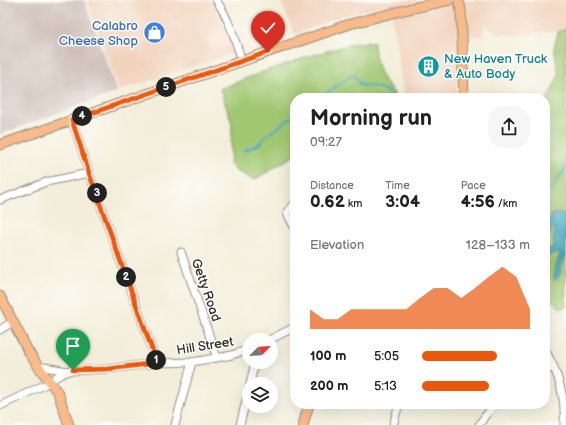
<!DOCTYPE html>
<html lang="en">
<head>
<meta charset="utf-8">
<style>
  body { margin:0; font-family:"Balsamiq Sans",sans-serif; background:#f6f6f6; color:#222; height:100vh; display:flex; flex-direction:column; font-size:15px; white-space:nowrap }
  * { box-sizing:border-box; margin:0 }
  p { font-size:13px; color:#767676 }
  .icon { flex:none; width:22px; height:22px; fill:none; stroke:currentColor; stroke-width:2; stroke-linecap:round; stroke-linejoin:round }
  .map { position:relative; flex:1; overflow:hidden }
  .panel { position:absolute; left:290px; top:93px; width:260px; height:316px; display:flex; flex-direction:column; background:#fff; border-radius:16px; box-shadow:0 4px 16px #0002 }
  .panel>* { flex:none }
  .needle { width:26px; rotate:66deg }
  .fabs { position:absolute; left:242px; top:333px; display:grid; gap:8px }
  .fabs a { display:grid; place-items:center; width:36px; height:36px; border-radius:50%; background:#fff; box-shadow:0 4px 16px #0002; font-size:20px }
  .pin { position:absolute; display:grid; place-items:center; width:34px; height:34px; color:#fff; margin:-41px -17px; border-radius:50% 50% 50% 0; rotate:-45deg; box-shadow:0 0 4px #0007 }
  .pin .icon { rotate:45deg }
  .km { position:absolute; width:20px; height:20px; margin:-10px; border-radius:50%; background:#222; color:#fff; font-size:11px; line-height:20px; text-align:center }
  .round { display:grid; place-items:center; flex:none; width:42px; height:42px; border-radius:16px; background:#f6f6f6 }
  .headline { display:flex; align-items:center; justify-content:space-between; height:68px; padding:0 20px }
  h1 { font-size:22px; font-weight:700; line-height:30px }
  .stats { display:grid; grid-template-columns:repeat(3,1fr); gap:6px; height:68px; padding:4px 20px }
  .stats div { display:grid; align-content:center }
  .stats b { font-size:17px; font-weight:700 }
  .stats small { font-size:11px; font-weight:400 }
  .stats p { font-size:11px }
  .chart { height:112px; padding:8px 20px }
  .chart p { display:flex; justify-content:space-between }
  .chart svg { width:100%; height:72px; margin-top:4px; fill:#ea580c; opacity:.7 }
  ul { padding:0 20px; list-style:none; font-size:13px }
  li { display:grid; grid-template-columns:64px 48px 1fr; align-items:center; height:30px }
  li i { height:10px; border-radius:5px; background:#ea580c }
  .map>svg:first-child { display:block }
  .built { fill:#f2d4be }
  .industrial { fill:#cfc0ba }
  .green { fill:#a1c772; stroke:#66794e }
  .water { fill:#40a8c0; stroke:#366a76 }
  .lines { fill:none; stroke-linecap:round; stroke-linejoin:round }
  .stream { stroke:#40a8c0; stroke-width:2 }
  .minor-casing { stroke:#8f8c82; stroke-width:9 }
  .major-casing { stroke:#8f8c82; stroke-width:11 }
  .minor { stroke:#fff; stroke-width:7 }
  .major { stroke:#fabb8b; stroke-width:9 }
  .route-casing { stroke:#fff; stroke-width:8 }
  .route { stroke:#ea580c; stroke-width:5 }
  .labels { text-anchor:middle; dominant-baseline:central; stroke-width:3; stroke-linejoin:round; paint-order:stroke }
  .shop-label { font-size:13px; fill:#366cbe; stroke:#fdfcf7; text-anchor:end }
  .culture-label { font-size:13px; fill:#0d838f; stroke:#fdfcf7; text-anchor:start }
  .street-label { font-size:13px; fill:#2b2b2b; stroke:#fdfcf7 }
</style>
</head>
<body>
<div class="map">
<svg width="566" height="425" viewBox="0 0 566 425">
  <rect width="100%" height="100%" fill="#fdfcf7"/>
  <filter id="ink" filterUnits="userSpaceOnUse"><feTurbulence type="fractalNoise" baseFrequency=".025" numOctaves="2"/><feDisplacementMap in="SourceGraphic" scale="8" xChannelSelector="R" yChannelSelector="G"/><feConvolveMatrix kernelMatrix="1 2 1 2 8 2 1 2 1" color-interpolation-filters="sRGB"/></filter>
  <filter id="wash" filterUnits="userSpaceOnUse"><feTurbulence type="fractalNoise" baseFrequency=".012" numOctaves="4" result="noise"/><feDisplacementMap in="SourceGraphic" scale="16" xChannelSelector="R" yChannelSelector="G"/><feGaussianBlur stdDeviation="0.9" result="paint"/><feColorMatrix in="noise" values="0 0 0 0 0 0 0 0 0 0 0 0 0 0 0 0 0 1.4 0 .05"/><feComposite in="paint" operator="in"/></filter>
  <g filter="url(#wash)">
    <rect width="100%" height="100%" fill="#f3eed9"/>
    <g class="built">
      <path d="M87 0H210L213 4 223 22 234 53 119 91Z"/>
      <path d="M281 0H566V29L558 32 500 35 484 25V36L457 37 458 98H404L393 22 389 4 342 16 294 35Z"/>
    </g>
    <path class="industrial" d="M0 0H84L117 92 0 134Z"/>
    <g class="green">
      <path d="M566 29V307L560 308 545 294V102H546L559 75 554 48 558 32Z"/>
      <path d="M374 42C376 66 378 75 394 93V98H389L388 97 381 98H295V155L254 180 236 171 230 164 231 149 232 123 220 89 262 72 310 56 355 43Z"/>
    </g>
    <path class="water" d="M566 211V255H565L559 277 556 280H554C554 272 557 262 560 254L558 252 545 257V250L548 249 553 247 554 244 553 239 556 227V226L554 227 545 243V227L553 214 558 213 564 215Z"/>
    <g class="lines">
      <g class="stream">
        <path d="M320 98 351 76H354L357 79 360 85C364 86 369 85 373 86 382 89 389 91 395 98"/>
        <path d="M244 151 259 144 267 135 295 115"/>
        <path d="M545 198 546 196 566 167"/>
      </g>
    </g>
  </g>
  <g filter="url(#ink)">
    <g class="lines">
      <defs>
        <g id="minor">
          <path d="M216 0C229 18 235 40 242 61"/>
          <path d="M72 120 89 173 157 363"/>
          <path d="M0 200 46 182 89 173"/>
          <path d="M295 203 287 213 295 229"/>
          <path d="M181 252 217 358"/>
          <path d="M0 330 12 322"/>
          <path d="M269 340 295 327"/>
          <path d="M545 349C558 374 566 396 564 425"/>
          <path d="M38 366 68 371 108 369 157 363 192 362 232 355 249 349"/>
          <path d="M545 371 554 367"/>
          <path d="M250 384 255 362"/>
          <path d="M0 406 44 385 58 376 68 371"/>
          <path d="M175 425 192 362"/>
          <path d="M240 425 249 388"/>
          <path d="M393 425 399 404"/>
          <path d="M479 425 485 416 496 404"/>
        </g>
        <g id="major">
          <path d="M459 0 461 11 464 98"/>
          <path d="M0 145 242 61 350 24 408 9 450 0"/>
          <path d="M0 296 28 351 38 366 58 393 69 425"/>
          <path d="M303 425 309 404"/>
        </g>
      </defs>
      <use href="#minor" class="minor-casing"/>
      <use href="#major" class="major-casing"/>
      <use href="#minor" class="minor"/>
      <use href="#major" class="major"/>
    </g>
  </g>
  <g class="lines" filter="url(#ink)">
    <defs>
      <path id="route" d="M73 370 108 369 157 363 89 173 72 120 268 52"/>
    </defs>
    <use href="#route" class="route-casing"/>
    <use href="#route" class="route"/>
  </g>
  <defs>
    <symbol id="shop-disc" viewBox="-11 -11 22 22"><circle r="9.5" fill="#3f7fe0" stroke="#fdfcf7"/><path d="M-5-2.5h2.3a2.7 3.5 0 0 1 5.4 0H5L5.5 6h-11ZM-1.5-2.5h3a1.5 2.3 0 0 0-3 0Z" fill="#fff"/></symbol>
    <symbol id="building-disc" viewBox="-11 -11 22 22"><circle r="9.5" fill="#0f9aa8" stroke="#fdfcf7"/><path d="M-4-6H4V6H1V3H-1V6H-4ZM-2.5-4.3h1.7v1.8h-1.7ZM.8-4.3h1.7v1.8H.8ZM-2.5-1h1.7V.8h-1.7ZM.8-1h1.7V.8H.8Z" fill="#fff"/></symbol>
  </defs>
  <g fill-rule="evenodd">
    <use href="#shop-disc" x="142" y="20" width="25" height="25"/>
    <use href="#building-disc" x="416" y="54" width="25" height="25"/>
  </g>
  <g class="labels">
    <g class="shop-label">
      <text x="138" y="26">Calabro<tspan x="138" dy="15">Cheese Shop</tspan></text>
    </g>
    <g class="culture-label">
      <text x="444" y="59">New Haven Truck<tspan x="444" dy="15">&amp; Auto Body</tspan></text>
    </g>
    <g class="street-label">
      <text transform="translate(206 290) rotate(71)">Getty Road</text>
      <text transform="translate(205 346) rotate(-9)">Hill Street</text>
    </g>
  </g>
</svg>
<div class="fabs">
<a><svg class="needle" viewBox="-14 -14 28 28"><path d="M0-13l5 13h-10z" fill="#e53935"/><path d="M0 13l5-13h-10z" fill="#767676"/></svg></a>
<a><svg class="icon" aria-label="layers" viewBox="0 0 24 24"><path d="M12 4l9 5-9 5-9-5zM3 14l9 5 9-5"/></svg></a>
</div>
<div class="pin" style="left:73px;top:370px;background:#1e9e55"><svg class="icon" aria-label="arrive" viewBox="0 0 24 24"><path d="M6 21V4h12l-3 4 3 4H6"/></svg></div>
<div class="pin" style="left:268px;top:52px;background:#d93025"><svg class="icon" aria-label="check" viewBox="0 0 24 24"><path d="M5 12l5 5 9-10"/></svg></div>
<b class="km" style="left:156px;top:360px">1</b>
<b class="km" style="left:126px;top:277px">2</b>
<b class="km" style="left:97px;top:193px">3</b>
<b class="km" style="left:82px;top:116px">4</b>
<b class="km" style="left:166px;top:87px">5</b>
<section class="panel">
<div class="headline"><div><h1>Morning run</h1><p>09:27</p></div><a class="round"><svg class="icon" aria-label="share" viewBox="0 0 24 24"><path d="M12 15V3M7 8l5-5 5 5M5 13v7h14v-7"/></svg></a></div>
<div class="stats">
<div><p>Distance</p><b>0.62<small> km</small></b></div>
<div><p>Time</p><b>3:04</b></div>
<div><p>Pace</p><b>4:56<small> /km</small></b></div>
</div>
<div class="chart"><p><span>Elevation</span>128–133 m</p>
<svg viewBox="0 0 160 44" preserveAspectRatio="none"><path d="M0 44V32L10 38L20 38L30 32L40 32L50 32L60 32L70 32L80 25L90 19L100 19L110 25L120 19L130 12L140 6L150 12L160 32V44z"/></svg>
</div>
<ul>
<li><b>100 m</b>5:05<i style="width:69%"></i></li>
<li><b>200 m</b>5:13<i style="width:62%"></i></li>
</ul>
</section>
</div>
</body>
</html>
